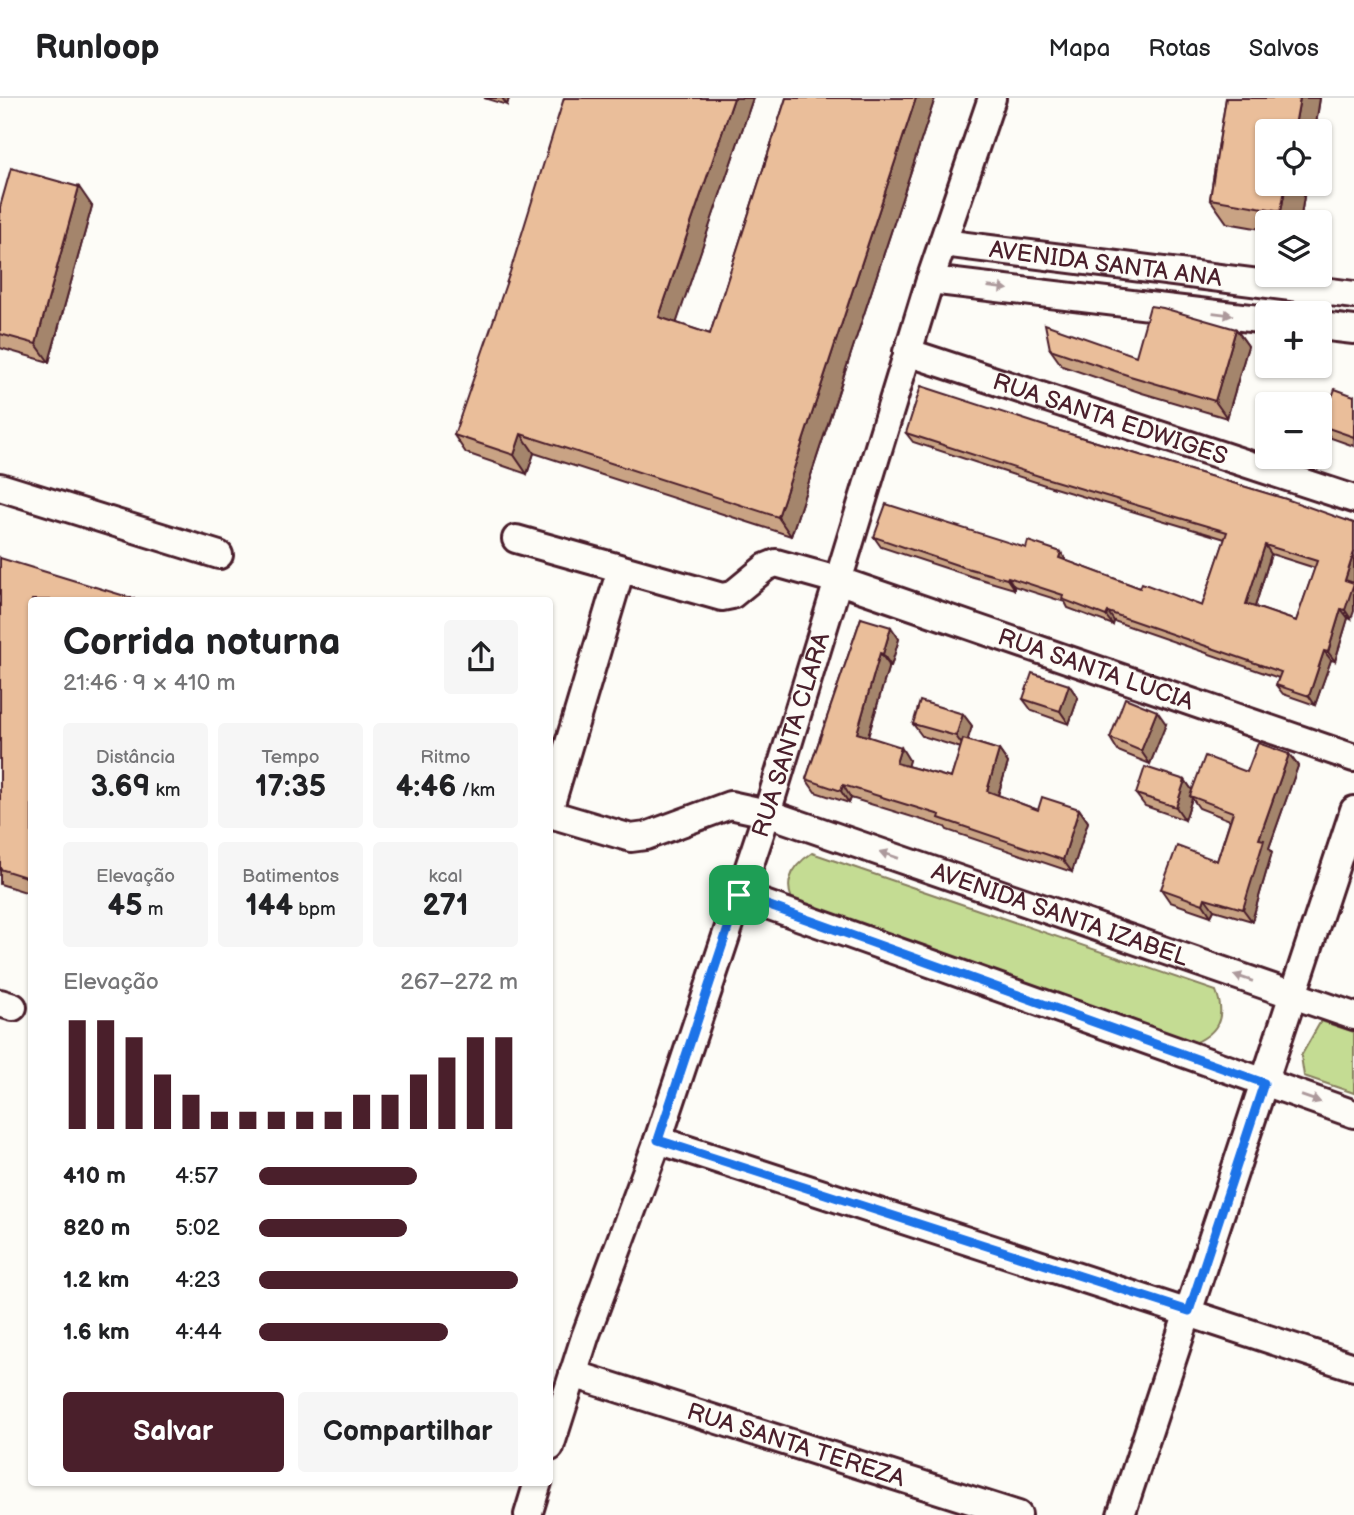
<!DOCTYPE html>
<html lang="pt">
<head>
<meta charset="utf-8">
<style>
  body { margin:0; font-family:"Balsamiq Sans",sans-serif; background:#f6f6f6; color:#202124; height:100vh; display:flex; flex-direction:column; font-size:26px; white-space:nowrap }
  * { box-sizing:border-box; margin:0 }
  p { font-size:23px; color:#757577 }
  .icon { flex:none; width:38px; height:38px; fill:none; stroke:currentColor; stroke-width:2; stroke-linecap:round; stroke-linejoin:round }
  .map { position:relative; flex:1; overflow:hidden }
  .details { position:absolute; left:28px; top:499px; width:525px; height:889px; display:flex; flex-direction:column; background:#fff; border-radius:7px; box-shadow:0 2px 5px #0004 }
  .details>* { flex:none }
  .buttons { position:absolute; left:1255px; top:21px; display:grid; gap:14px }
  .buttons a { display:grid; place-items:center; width:77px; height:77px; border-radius:7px; background:#fff; box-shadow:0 2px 5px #0004; font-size:35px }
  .pin { position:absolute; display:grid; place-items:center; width:60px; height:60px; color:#fff; margin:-30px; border-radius:14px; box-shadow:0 4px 10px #0006 }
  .round { display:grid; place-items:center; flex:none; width:74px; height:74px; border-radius:7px; background:#f6f6f6 }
  .summary { display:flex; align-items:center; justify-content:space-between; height:119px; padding:0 35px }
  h1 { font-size:38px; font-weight:700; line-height:52px }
  .metrics { display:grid; grid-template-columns:repeat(3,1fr); gap:10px; height:119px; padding:7px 35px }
  .metrics div { display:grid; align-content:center; border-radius:7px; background:#f6f6f6; text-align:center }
  .metrics b { font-size:30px; font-weight:700 }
  .metrics small { font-size:19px; font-weight:400 }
  .metrics p { font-size:19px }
  .chart { height:196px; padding:14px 35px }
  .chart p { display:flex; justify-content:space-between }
  .chart svg { width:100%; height:126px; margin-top:7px; stroke:#4a1f2b; stroke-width:6 }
  .cta { display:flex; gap:14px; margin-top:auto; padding:14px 35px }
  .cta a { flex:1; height:80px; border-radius:7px; background:#4a1f2b; color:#fff; font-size:28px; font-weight:700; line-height:80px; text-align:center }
  .cta a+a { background:#f6f6f6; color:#202124 }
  ul { padding:0 35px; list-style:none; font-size:23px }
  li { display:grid; grid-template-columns:112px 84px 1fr; align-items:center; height:52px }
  li i { height:18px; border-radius:9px; background:#4a1f2b }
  header { display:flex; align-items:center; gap:42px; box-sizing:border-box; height:98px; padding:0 35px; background:#fff; border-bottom:2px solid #e0e0e0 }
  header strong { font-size:33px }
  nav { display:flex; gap:38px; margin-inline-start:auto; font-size:24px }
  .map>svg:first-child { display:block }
  .green { fill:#c4dc93; stroke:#877e5f; stroke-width:2 }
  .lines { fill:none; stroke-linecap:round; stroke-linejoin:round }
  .minor-casing { stroke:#4a1f2b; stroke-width:32 }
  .minor { stroke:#fdfcf7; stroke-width:26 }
  .wall { fill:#c9a384; stroke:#4a1f2b; stroke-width:2; fill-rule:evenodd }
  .shaded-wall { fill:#a4856c; stroke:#4a1f2b; stroke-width:2 }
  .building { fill:#eabe9a; stroke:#4a1f2b; stroke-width:2; fill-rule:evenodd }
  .oneway { fill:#ac999b }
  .route-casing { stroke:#fff; stroke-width:14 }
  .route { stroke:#1a73e8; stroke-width:9 }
  .labels { text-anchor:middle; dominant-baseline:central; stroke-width:5; stroke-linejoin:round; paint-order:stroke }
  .street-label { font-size:24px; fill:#4a1f2b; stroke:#fdfcf7 }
</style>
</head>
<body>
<header>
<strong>Runloop</strong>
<nav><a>Mapa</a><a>Rotas</a><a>Salvos</a></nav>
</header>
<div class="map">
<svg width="1354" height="1417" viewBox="0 0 1354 1417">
  <rect width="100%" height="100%" fill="#fdfcf7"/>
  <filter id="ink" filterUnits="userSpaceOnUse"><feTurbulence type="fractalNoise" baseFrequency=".0143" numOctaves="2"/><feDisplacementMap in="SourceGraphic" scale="14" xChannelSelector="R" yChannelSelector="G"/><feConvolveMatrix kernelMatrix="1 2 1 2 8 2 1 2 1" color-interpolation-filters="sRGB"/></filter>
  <g filter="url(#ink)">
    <g class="green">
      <path d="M812 755 1216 893C1227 921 1217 936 1190 947L799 812C781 790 789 770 812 755Z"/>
      <path d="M1321 923 1354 934V995L1304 978 1301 958Z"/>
    </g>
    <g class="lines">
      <defs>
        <g id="minor">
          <path id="s1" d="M943 145 1354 197"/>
          <path d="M930 182 1267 222"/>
          <path d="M1320 228 1354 232"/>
          <path id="s2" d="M907 254 1354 401"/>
          <path d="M0 389 219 457"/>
          <path id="s3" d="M516 441 722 499 732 497 766 469 776 465 837 482 1354 660"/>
          <path d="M550 709 621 471"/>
          <path id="s4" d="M550 716 631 740 646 738 730 707 767 715 1354 918"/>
          <path d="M739 797 1354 1016"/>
          <path d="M0 905 13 909"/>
          <path d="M658 1042 1354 1269"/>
          <path id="s5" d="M573 1276 1018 1417"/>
          <path id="s6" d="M550 1349 585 1239 658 1042 767 715 930 182 992 0"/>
          <path d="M528 1417 538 1384"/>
          <path d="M1121 1417 1354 712"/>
        </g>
      </defs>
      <use href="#minor" class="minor-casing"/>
      <use href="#minor" class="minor"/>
    </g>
    <g class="wall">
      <path d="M484 0H509L507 7Z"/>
      <path d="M753 0 676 225 710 236 786 0H935L791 438 534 355 527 376 466 355 454 337Z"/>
      <path d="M1226 0H1320L1315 33H1267V86H1306L1300 124H1267V132L1227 125 1210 101Z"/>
      <path d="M92 108 49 264 0 250V109Z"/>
      <path d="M1236 231 1248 248 1227 320 1142 295 1062 268 1050 251 1136 258Z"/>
      <path d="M1354 298V348L1331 340 1322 328Z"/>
      <path d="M1060 333 1286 401 1351 521 1348 520 1335 563 1331 562 1315 607 1283 596 1276 587 1279 580 1114 523 1113 527 1068 510 1065 504 1014 488V491L970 478 881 449 874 439 1067 463 1140 490 1202 508 1225 441 1048 388 913 344 906 335ZM1271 456 1315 470 1296 523 1255 509Z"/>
      <path d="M0 460 32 502V796L0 786Z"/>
      <path d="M861 520 899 541 891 568 889 567 868 639 909 662 907 668 951 680 961 650 922 638 913 626 963 616 972 628 967 642 999 652 1008 665 998 697 1038 712 1079 711 1088 724 1072 774 947 732 945 729 851 700 849 705 815 694 806 681Z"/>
      <path d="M1069 587 1078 600 1069 626 1032 613 1023 601Z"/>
      <path d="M1166 626 1150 666 1118 653 1110 640Z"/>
      <path d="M1289 656 1298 668 1269 750 1272 754 1252 823 1214 812 1211 818 1170 804 1161 791 1217 763 1230 722 1199 710 1192 700 1185 722 1145 708 1136 696 1185 682 1192 692 1247 674Z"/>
    </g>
    <g class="shaded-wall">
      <path d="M502 0H509L507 7Z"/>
      <path d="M734 0H753L672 238 659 219Z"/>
      <path d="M916 0H935L791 438 778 419Z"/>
      <path d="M1300 0H1320L1315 33H1294Z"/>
      <path d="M1286 86H1306L1300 124H1289L1281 113Z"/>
      <path d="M79 89 92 108 49 264 36 246Z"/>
      <path d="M1236 231 1248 248 1227 320 1215 303Z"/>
      <path d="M521 336 534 355 527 376 514 357Z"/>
      <path d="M1265 447 1271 456 1253 515 1246 506Z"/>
      <path d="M1061 454 1067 464 1059 460Z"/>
      <path d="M1354 454V513L1351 521 1345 512V482Z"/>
      <path d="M1008 479 1014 488V491L1007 481Z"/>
      <path d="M1341 511 1348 520 1335 563 1328 554Z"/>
      <path d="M1108 514 1114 523 1113 527 1106 518Z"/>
      <path d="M891 529 899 541 891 568 883 556Z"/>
      <path d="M1324 553 1331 562 1315 607 1309 598Z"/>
      <path d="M880 555 889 567 865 648 857 635Z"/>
      <path d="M1069 587 1078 600 1069 626 1060 613Z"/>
      <path d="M1157 613 1166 626 1150 666 1141 653Z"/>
      <path d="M963 616 972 628 965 651 956 638Z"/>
      <path d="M901 649 909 662 905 677 896 665Z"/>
      <path d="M999 652 1008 665 995 706 987 693Z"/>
      <path d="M1289 656 1298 668 1269 750 1272 754 1252 823 1243 811 1259 741Z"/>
      <path d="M1185 682 1194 695 1190 698 1192 700 1185 722 1176 709Z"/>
      <path d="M843 687 851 700 849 705 841 693Z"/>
      <path d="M1079 711 1088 724 1072 774 1063 762Z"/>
      <path d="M1205 800 1214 812 1211 818 1203 806Z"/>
    </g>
    <g class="building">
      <path d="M564 0H734L659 219 710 236 786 0H916L778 419 521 336 514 357 454 337 510 174Z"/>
      <path d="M1226 0H1300L1294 33H1267V86H1286L1281 113 1210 101Z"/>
      <path d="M11 70 79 89 36 246 0 236V109Z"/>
      <path d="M1150 208 1163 210 1236 231 1215 303 1130 278 1050 251 1045 226 1136 258Z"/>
      <path d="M921 288 1060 333 1286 401 1354 425V454L1345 482 1354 485 1345 512 1341 511 1328 554 1324 553 1309 598 1276 587 1281 574 1108 514 1106 518 1062 501 1063 497 1008 479 1007 481 963 469 874 439 886 406 1026 450 1028 443 1061 454 1059 460 1140 490 1142 485 1202 508 1227 434 1042 379 906 335ZM1265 447 1317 463 1296 523 1246 506Z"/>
      <path d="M1335 291 1354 298V339L1322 328Z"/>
      <path d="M0 460 138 502H32V781L0 771Z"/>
      <path d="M861 520 891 529 883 556 880 555 857 635 901 649 896 665 951 680 963 641 999 652 987 693 1038 712 1042 699 1079 711 1063 762 939 720 940 717 843 687 841 693 806 681Z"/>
      <path d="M1032 575 1069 587 1060 613 1023 601Z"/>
      <path d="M1125 600 1157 613 1141 653 1110 640Z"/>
      <path d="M920 603 963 616 956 638 913 626Z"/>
      <path d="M1258 645 1289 656 1259 741 1264 742 1243 811 1205 800 1203 806 1161 791 1177 748 1217 763 1233 714 1190 698 1205 658 1247 674Z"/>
      <path d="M1145 669 1185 682 1176 709 1136 696Z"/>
    </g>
    <defs><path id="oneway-solid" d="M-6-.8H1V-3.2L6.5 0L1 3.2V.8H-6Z" transform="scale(1.75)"/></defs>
    <g class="oneway">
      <use href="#oneway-solid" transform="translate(998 190) rotate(7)"/>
      <use href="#oneway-solid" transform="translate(1223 216) rotate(7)"/>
      <use href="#oneway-solid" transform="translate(889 757) rotate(-161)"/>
      <use href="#oneway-solid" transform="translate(1243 880) rotate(-161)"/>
      <use href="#oneway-solid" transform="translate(1311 1001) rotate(19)"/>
    </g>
  </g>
  <g class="lines" filter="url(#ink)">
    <defs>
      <path id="route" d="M739 797 1264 985 1189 1213 658 1042Z"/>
    </defs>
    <use href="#route" class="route-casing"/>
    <use href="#route" class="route"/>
  </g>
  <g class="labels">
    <g class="street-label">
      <text stroke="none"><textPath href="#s1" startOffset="164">AVENIDA SANTA ANA</textPath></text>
      <text stroke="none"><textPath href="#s2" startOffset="214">RUA SANTA EDWIGES</textPath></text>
      <text stroke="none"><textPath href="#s3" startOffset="616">RUA SANTA LÚCIA</textPath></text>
      <text stroke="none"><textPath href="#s6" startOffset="752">RUA SANTA CLARA</textPath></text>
      <text stroke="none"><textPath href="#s4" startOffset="537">AVENIDA SANTA IZABEL</textPath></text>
      <text stroke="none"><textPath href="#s5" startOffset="234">RUA SANTA TEREZA</textPath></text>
    </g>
  </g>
</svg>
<div class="buttons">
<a><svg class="icon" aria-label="locate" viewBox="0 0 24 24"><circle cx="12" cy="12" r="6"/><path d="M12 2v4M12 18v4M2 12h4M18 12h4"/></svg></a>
<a><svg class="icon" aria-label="layers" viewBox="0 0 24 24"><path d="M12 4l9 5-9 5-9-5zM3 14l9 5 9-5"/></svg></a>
<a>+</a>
<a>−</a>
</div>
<div class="pin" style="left:739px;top:797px;background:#1e9e55"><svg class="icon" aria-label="arrive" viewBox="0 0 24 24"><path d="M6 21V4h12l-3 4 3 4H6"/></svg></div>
<section class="details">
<div class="summary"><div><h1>Corrida noturna</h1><p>21:46 · 9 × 410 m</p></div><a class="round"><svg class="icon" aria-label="share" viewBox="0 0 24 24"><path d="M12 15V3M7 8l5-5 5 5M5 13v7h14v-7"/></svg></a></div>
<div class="metrics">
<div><p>Distância</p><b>3.69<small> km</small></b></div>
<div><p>Tempo</p><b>17:35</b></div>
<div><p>Ritmo</p><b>4:46<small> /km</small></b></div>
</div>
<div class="metrics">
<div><p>Elevação</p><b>45<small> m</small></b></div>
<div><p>Batimentos</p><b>144<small> bpm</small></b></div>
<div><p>kcal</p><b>271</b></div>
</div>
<div class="chart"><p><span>Elevação</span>267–272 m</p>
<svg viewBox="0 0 160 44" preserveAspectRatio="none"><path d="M5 44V6M15 44V6M25 44V12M35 44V25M45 44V32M55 44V38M65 44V38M75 44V38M85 44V38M95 44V38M105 44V32M115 44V32M125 44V25M135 44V19M145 44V12M155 44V12"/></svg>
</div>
<ul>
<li><b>410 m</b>4:57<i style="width:61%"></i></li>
<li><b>820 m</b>5:02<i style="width:57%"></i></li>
<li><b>1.2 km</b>4:23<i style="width:100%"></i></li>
<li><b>1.6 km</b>4:44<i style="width:73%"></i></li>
</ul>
<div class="cta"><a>Salvar</a><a>Compartilhar</a></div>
</section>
</div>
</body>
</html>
